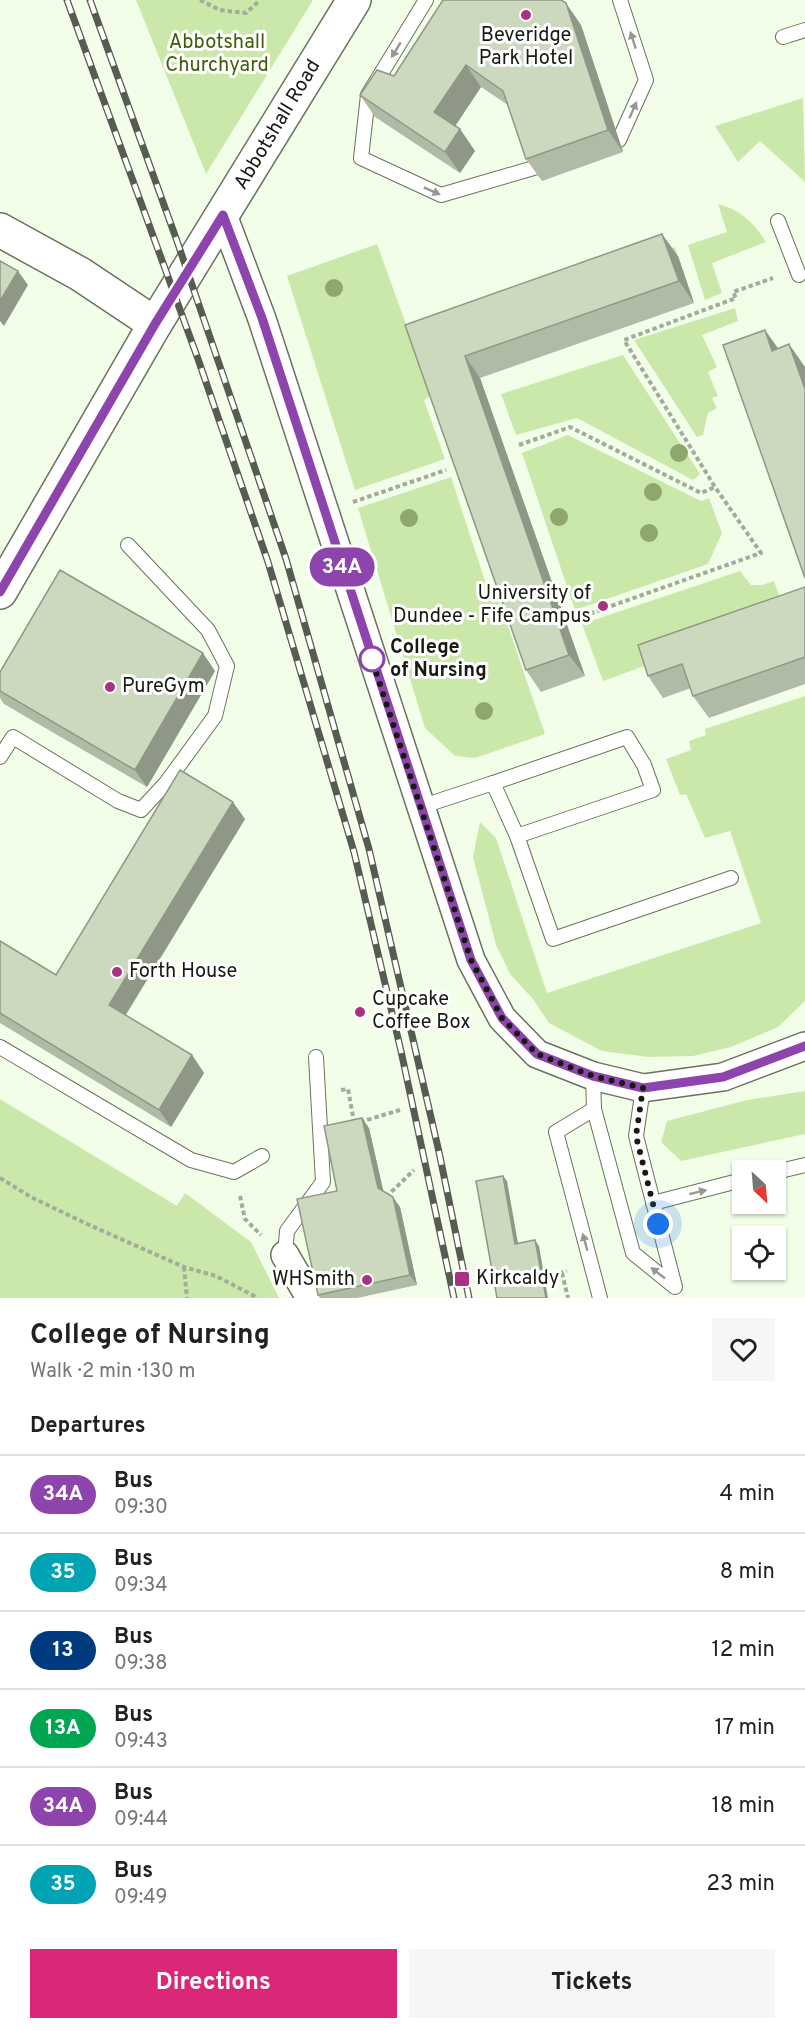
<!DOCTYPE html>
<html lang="en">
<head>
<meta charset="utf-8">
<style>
  body { margin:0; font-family:Overpass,sans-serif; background:#f6f6f6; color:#202124; height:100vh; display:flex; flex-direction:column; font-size:22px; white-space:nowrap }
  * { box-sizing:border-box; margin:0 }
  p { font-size:20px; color:#757577 }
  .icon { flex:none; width:33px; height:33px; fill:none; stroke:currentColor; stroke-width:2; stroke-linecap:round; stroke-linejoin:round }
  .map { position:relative; height:1298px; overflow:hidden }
  .panel { display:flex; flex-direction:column; background:#fff; flex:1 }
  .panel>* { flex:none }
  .badge { padding:0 12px; border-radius:20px; font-size:21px; line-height:39px }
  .needle { width:39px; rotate:154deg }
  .controls { position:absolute; left:732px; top:1160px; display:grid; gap:12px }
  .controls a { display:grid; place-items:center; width:54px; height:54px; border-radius:0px; background:#fff; box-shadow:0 2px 4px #0004; font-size:30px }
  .you { position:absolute; width:30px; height:30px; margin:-15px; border:4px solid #fff; border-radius:50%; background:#1a73e8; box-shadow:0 0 0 9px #1a73e833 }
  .map>.badge { position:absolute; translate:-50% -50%; box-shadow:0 0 0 3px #fff }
  h2 { padding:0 30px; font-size:22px; line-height:54px }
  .round { display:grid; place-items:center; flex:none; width:63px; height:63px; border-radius:0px; background:#f6f6f6 }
  .head { display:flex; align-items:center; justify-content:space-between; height:102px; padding:0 30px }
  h1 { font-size:28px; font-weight:700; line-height:45px }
  .action { display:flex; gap:12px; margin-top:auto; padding:12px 30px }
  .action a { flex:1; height:69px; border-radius:0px; background:#db2777; color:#fff; font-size:24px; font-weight:700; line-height:69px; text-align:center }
  .action a+a { background:#f6f6f6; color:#202124 }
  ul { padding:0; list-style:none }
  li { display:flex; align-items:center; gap:18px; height:78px; padding:0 30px; border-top:2px solid #e0e0e0 }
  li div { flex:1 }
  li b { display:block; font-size:22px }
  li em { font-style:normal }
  li .badge { min-width:66px; font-weight:700; text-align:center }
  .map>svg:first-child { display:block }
  .green { fill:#cae8aa }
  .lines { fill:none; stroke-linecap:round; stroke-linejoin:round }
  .lane-casing { stroke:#68735c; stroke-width:16 }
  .street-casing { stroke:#68735c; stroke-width:30 }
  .secondary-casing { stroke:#68735c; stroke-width:36 }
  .path { stroke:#a3ab9b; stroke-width:4; stroke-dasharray:4.5 3; stroke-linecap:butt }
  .lane { stroke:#fff; stroke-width:14 }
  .street { stroke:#fff; stroke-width:27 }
  .secondary { stroke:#fff; stroke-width:33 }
  .rail-casing { stroke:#565c4f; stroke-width:7 }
  .rail { stroke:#fff; stroke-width:4.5; stroke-dasharray:14; stroke-linecap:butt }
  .tree { fill:#8fa66c }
  .wall { fill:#afbba4 }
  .shaded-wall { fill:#8f9886 }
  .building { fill:#ccd9bf; stroke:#8f9886; stroke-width:1.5 }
  .oneway { fill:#969894 }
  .line-casing { stroke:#fff; stroke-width:14 }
  .line { stroke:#8e44ad; stroke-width:9 }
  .walk { stroke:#161a11; stroke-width:6; stroke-dasharray:0 10.8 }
  .poi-dot { fill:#ac3081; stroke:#fff; stroke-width:2 }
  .stop-dot { fill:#fff; stroke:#8e44ad; stroke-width:3 }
  .labels { text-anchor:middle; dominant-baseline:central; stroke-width:6; stroke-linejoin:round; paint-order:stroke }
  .poi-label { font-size:20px; fill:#161a11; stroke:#fff; text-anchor:start }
  .park-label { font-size:20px; fill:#3e5e06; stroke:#fff }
  .street-label { font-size:20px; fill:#161a11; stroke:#fff }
  .stop-label { font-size:20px; font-weight:bold; fill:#161a11; stroke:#fff; text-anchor:start }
</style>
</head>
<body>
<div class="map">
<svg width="805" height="1298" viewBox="0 0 805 1298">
  <rect width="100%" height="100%" fill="#f3fee9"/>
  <!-- green -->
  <g class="green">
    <polygon points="136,0 313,0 206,174"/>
    <polygon points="803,98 805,182 760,141 738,162 715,126"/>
    <path d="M718 204C740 209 754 223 766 242L712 263 722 293 705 300 688 245 727 232Z"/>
    <polygon points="377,244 411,338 675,247 677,254 414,351 431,396 424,400 445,459 355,490 287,276"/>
    <polygon points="735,308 738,321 702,335 717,367 708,372 718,396 712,398 717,408 708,413 703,435 697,437 634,340"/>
    <polygon points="623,355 700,474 693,480 577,418 516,435 501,394"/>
    <polygon points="568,435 701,501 709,498 722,533 708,564 575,610 522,453"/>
    <polygon points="451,477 491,599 498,597 545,734 475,758 455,756 425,728 358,508"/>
    <polygon points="740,571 751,585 762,585 774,581 786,615 603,681 582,624"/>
    <polygon points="805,696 805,1001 778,1027 731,1047 693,1056 648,1057 602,1051 549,1023 533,999 510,974 496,945 473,857 480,822 496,838 547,993 761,923 730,831 705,838 686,794 680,795 666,759 691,750 689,741 706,735 705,729"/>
    <polygon points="805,1091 805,1134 681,1161 661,1142 667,1121 747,1100"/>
    <polygon points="0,1099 177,1206 185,1193 251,1242 279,1298 0,1298"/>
  </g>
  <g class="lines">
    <defs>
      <g id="lane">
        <polyline points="426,0 368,95 361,158 441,195 537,167"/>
        <polyline points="783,37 805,30"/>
        <polyline points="619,140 646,80 620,0"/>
        <polyline points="778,221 799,275"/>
        <polyline points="0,757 13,737 118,801 141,810 166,783 215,716 227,666 208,630 128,545"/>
        <polyline points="493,783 627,737 644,765 653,790 517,836"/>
        <polyline points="420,807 493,783 517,836 553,939 731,878"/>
        <polyline points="0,1047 191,1160 234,1172 262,1156"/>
        <polyline points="593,1076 594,1109 633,1253 675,1287 636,1136 643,1088"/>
        <polyline points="594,1109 556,1132 600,1298"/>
        <polyline points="776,1172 805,1165"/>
        <polyline points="653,1203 742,1180"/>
        <polyline points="285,1255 287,1231 323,1182 316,1057"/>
      </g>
      <g id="street">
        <polyline points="223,215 262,319 471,960 502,1018 537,1054 593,1076 643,1088 723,1077 805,1046"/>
        <polyline points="285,1255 310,1298"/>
      </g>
      <g id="secondary">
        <polyline points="0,230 80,274 155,324"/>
        <polyline points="0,592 155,324 354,0"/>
      </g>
    </defs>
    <!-- lane casing -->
    <use href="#lane" class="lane-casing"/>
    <!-- street casing -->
    <use href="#street" class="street-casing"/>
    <!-- secondary casing -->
    <use href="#secondary" class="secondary-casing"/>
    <!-- path -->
    <g class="path">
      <polyline points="200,0 220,10 246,13 260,0"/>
      <polyline points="519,445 570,427 701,493 715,487"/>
      <polyline points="353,502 446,470"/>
      <polyline points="583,616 761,553 715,487 624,340 736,298 733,292 773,278"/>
      <polyline points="341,1090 348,1089 354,1122"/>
      <polyline points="360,1122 400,1110"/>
      <polyline points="0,1178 31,1197 87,1224 184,1267 216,1276 258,1298"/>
      <polyline points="240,1196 245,1219 261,1235"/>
      <polyline points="386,1197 414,1170"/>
      <polyline points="184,1267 187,1298"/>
      <polyline points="562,1273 568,1298"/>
      <polyline points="545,1278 567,1271"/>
    </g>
    <!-- lane -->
    <use href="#lane" class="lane"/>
    <!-- street -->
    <use href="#street" class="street"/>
    <!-- secondary -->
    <use href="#secondary" class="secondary"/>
    <defs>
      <g id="rail">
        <polyline points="67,0 198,359 268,562 354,852 401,1051 454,1298"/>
        <polyline points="90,0 177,241 286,559 369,849 439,1152 469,1298"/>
      </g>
    </defs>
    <!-- rail casing -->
    <use href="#rail" class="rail-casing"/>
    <!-- rail -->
    <use href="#rail" class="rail"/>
  </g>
  <!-- trees -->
  <g class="tree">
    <circle cx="334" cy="288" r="9"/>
    <circle cx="679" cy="453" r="9"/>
    <circle cx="653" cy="492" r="9"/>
    <circle cx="559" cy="517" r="9"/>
    <circle cx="409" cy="518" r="9"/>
    <circle cx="649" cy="533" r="9"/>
    <circle cx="484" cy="711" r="9"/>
  </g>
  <!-- wall -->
  <g class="wall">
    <polygon points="581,25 623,152 542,181 526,159 508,105 481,87 455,126 460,129 475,151 460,173 375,117 360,95 394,76"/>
    <polygon points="678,256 694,303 480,378 585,676 541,692 526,670 405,325"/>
    <polygon points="805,587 805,684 709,718 693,696 691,688 663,698 648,676"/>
    <polygon points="215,671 147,787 4,704 0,698 0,672"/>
    <polygon points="245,819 126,1015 192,1055 204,1073 171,1127 0,1023 0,941 56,975"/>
    <polygon points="369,1128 383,1191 400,1207 417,1285 357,1298 320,1298 318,1295 337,1191"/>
  </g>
  <!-- shaded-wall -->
  <g class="shaded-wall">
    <polygon points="566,3 581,25 623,152 608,130"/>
    <polygon points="466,65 481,87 450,134 434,112"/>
    <polygon points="460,129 475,151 460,173 445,152"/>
    <polygon points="662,234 678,256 694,303 679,281"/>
    <polygon points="18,271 28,285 4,326 0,321 0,301"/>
    <polygon points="765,330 780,351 772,351"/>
    <polygon points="789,344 805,367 805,389"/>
    <polygon points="465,356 480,378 585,676 569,655"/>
    <polygon points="203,653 215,671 147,787 135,770"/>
    <polygon points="233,802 245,819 121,1022 109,1005"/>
    <polygon points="192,1055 204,1073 171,1127 159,1110"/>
    <polygon points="362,1118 369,1128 385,1198 378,1188"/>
    <polygon points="503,1176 507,1181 519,1249 515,1244"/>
    <polygon points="393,1197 400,1207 417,1285 410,1275"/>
    <polygon points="535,1240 539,1246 548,1298 546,1298"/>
  </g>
  <!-- building -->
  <g class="building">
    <polygon points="443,0 561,0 566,3 608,130 526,159 503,91 466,65 434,112 460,129 445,152 360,95 377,70 394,76"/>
    <polygon points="662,234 679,281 465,356 569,655 526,670 405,325"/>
    <polygon points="0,261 18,271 0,301"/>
    <polygon points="765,330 772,351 789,344 805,389 805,578 723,345"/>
    <polygon points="60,570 203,653 135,770 0,691 0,672"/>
    <polygon points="805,587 805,657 693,696 682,664 648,676 638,645"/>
    <polygon points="180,770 233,802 109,1005 192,1055 159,1110 0,1013 0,941 56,975"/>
    <polygon points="362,1118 378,1188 393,1197 410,1275 318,1295 297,1199 337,1191 324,1126"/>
    <polygon points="503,1176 515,1244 535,1240 546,1298 497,1298 476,1181"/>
  </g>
  <!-- one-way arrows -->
  <defs><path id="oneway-solid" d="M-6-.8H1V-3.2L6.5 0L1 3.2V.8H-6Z" transform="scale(1.5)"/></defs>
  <g class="oneway">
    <use href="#oneway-solid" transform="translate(633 40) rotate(-108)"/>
    <use href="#oneway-solid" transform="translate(396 50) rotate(121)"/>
    <use href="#oneway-solid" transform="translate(633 110) rotate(-66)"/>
    <use href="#oneway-solid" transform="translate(432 191) rotate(24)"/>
    <use href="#oneway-solid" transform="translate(698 1192) rotate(-14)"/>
    <use href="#oneway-solid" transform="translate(585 1242) rotate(-105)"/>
    <use href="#oneway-solid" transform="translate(658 1273) rotate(-142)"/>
  </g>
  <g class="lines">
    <defs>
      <polyline id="line" points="0,592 155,324 223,215 262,318 471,960 502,1018 537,1054 593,1076 643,1088 723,1077 805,1046"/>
    </defs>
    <!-- line casing -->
    <use href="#line" class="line-casing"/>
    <!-- line -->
    <use href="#line" class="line"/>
    <!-- walk -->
    <polyline class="walk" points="372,659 369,651 471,960 502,1018 537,1054 593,1076 643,1088 636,1136 658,1224"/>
  </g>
  <!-- markers -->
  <g class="poi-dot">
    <circle cx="526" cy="15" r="6"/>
    <circle cx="603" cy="606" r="6"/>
    <circle cx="110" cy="687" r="6"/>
    <circle cx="117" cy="972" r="6"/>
    <circle cx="360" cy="1012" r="6"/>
    <rect x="454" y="1271" width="16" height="16" rx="3"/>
    <circle cx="367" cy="1280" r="6"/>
  </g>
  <circle class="stop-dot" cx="372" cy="659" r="12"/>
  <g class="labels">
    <!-- poi labels -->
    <g class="poi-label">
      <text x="526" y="36" text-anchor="middle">Beveridge<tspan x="526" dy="23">Park Hotel</tspan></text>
      <text x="591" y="594" text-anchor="end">University of<tspan x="591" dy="23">Dundee - Fife Campus</tspan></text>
      <text x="122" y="687">PureGym</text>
      <text x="129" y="972">Forth House</text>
      <text x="372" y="1000">Cupcake<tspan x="372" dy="23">Coffee Box</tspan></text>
      <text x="476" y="1279">Kirkcaldy</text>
      <text x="355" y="1280" text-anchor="end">WHSmith</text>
    </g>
    <!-- park labels -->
    <g class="park-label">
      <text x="217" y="43">Abbotshall<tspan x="217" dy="23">Churchyard</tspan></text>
    </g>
    <!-- street labels -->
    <g class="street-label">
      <text transform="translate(278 125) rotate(-59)">Abbotshall Road</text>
    </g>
    <!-- stop labels -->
    <g class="stop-label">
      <text x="390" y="648">College<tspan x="390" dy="23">of Nursing</tspan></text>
    </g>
  </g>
</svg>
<div class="controls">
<a><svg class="needle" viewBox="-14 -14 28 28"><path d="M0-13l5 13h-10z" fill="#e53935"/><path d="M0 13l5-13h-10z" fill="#757577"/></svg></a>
<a><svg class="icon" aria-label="locate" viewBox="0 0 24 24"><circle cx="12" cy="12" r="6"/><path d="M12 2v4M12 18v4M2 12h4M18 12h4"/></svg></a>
</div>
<div class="you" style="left:658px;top:1224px"></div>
<b class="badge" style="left:342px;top:567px;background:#8e44ad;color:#fff">34A</b>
</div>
<section class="panel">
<div class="head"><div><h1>College of Nursing</h1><p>Walk · 2 min · 130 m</p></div><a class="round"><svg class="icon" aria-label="heart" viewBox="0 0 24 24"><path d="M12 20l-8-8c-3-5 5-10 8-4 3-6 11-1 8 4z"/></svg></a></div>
<h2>Departures</h2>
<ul>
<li><span class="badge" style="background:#8e44ad;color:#fff">34A</span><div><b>Bus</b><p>09:30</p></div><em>4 min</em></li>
<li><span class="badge" style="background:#00a3b4;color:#fff">35</span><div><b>Bus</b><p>09:34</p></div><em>8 min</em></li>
<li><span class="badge" style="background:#003b80;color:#fff">13</span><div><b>Bus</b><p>09:38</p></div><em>12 min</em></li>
<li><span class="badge" style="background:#00a651;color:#fff">13A</span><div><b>Bus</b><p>09:43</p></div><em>17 min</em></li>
<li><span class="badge" style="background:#8e44ad;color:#fff">34A</span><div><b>Bus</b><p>09:44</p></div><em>18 min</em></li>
<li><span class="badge" style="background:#00a3b4;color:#fff">35</span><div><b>Bus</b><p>09:49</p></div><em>23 min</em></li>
</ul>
<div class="action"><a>Directions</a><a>Tickets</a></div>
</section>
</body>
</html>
